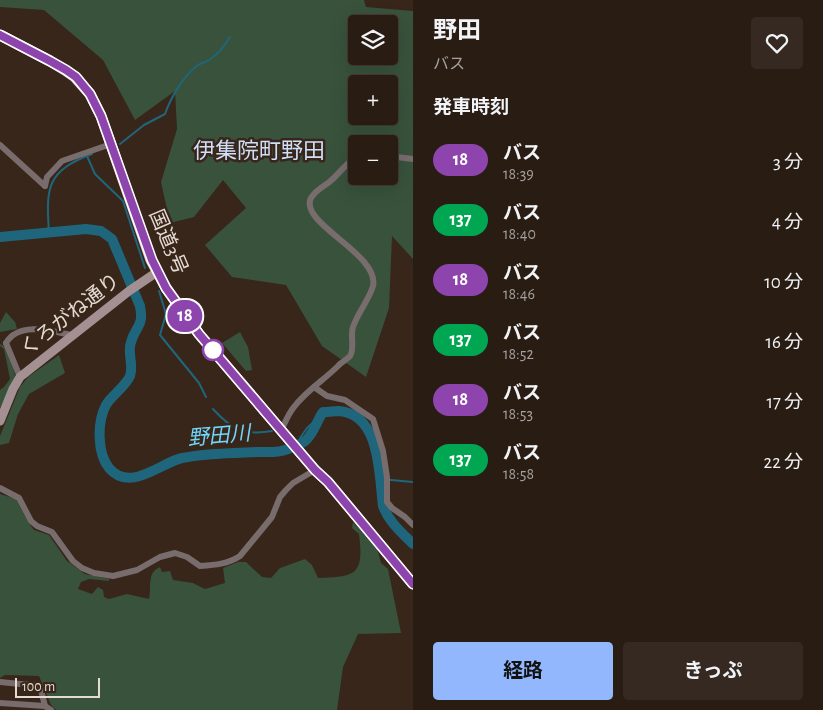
<!DOCTYPE html>
<html lang="ja">
<head>
<meta charset="utf-8">
<style>
  body { margin:0; font-family:"Alegreya Sans","Noto Sans JP",sans-serif; background:#352921; color:#f1f3f6; height:100vh; display:flex; flex-direction:column; font-size:19px; white-space:nowrap }
  * { box-sizing:border-box; margin:0 }
  p { font-size:16px; color:#a5a1a0 }
  .icon { flex:none; width:28px; height:28px; fill:none; stroke:currentColor; stroke-width:2; stroke-linecap:round; stroke-linejoin:round }
  .map { position:relative; flex:1; overflow:hidden }
  .sheet { display:flex; flex-direction:column; background:#291c13; width:410px }
  .sheet>* { flex:none }
  .badge { padding:0 10px; border-radius:16px; font-size:18px; line-height:32px }
  .buttons { position:absolute; left:348px; top:15px; display:grid; gap:10px }
  .buttons a { display:grid; place-items:center; width:50px; height:50px; border-radius:5px; background:#291c13; box-shadow:0 5px 20px #0002,0 0 0 1px #453a33; font-size:25px }
  .scale { position:absolute; left:15px; bottom:12px; width:85px; box-sizing:border-box; padding-left:5px; border:2px solid #e6dbd2; border-top:0; font-size:14px; line-height:18px; white-space:nowrap; color:#e6dbd2; -webkit-text-stroke:4px #372619; paint-order:stroke }
  .map>.badge { position:absolute; translate:-50% -50%; box-shadow:0 0 0 2px #fff }
  h2 { padding:0 20px; font-size:19px; line-height:45px }
  .round { display:grid; place-items:center; flex:none; width:52px; height:52px; border-radius:5px; background:#352921 }
  .overview { display:flex; align-items:center; justify-content:space-between; height:85px; padding:0 20px }
  h1 { font-size:24px; font-weight:700; line-height:38px }
  .button { display:flex; gap:10px; margin-top:auto; padding:10px 20px }
  .button a { flex:1; height:58px; border-radius:5px; background:#92b7fd; color:#111; font-size:20px; font-weight:700; line-height:58px; text-align:center }
  .button a+a { background:#352921; color:#f1f3f6 }
  ul { padding:0; list-style:none }
  li { display:flex; align-items:center; gap:15px; height:60px; padding:0 20px }
  li div { flex:1 }
  li b { display:block; font-size:19px }
  li em { font-style:normal }
  li .badge { min-width:55px; font-weight:700; text-align:center }
  main { display:flex; flex:1; min-height:0 }
  .map>svg:first-child { display:block }
  .green { fill:#38523c; fill-rule:evenodd }
  .lines { fill:none; stroke-linecap:round; stroke-linejoin:round }
  .stream { stroke:#1f667d; stroke-width:2 }
  .river { stroke:#1f667d; stroke-width:10 }
  .street { stroke:#786c6d; stroke-width:6 }
  .secondary { stroke:#a49092; stroke-width:9 }
  .highway { stroke:#e4c6c9; stroke-width:11 }
  .line-casing { stroke:#fff; stroke-width:11 }
  .line { stroke:#8e44ad; stroke-width:8 }
  .stop-dot { fill:#fff; stroke:#8e44ad; stroke-width:2.5 }
  .labels { text-anchor:middle; dominant-baseline:central; stroke-width:5; stroke-linejoin:round; paint-order:stroke }
  .street-label { font-size:20px; fill:#e6dbd2; stroke:#372619 }
  .water-label { font-size:21px; font-style:italic; fill:#71d6fb; stroke:#372619 }
  .quarter-label { font-size:22px; fill:#cfdef9; stroke:#372619 }
</style>
</head>
<body>
<main>
<div class="map">
<svg width="413" height="710" viewBox="0 0 413 710">
  <rect width="100%" height="100%" fill="#372619"/>
  <!-- green -->
  <g class="green">
    <path d="M0 0H364L366 7 413 11V259L392 236 389 308 366 377 322 346 286 285 232 277 205 245 246 208 223 180 194 217 170 223 161 182 177 129 175 91 135 120 103 60 44 10 0 7ZM356 24H389V56H356ZM356 84H389V116H356ZM356 144H389V176H356Z"/>
    <polygon points="6,312 15,322 17,329 0,332 0,323"/>
    <polygon points="240,332 248,347 252,370 246,371 222,343"/>
    <polygon points="0,344 7,348 16,378 0,408 0,390 4,387 10,379 4,349 0,346"/>
    <polygon points="59,355 65,373 29,394 18,414 9,443 0,445 0,436 20,387 28,377"/>
    <path d="M0 494 16 499 28 522 34 530 49 535 67 561 85 574 109 579V581L89 579 81 582 78 589 92 594 98 587 103 590 104 597 109 599 127 594 149 599C152 587 146 573 160 567L162 572 170 571 173 580 193 583 205 589 225 583 223 568 238 562H246L262 577 271 578 280 568 305 559 312 565 318 578C357 577 364 574 359 534L352 528 353 522 377 548 381 563 388 569 401 633 358 634 343 667 337 710H56L51 705 39 676 5 675 0 678Z"/>
  </g>
  <g class="lines">
    <!-- stream -->
    <g class="stream">
      <path d="M120 144 144 125 165 114C171 97 184 75 198 65 201 63 206 62 209 60 219 54 224 46 230 37"/>
      <polyline points="87,156 95,174 123,201 145,268"/>
      <path d="M49 233C46 188 46 171 92 154"/>
      <polyline points="159,291 166,314 160,335 199,383 206,397"/>
      <path d="M213 409C231 429 244 436 272 431"/>
      <polyline points="300,438 307,428 319,417"/>
      <polyline points="380,479 413,482"/>
    </g>
    <!-- river -->
    <path class="river" d="M0 237 86 229 101 231 112 239 140 306C144 327 136 325 131 342 127 353 134 365 130 376 125 387 112 395 106 405 97 422 97 453 109 468 130 493 160 463 182 458 207 453 233 453 258 452 267 452 280 453 288 449 294 447 301 444 305 441 314 434 317 420 323 412 329 412 334 411 339 411 381 414 379 476 383 506 389 522 401 532 413 544"/>
    <!-- street -->
    <g class="street">
      <polyline points="0,145 45,186"/>
      <polyline points="389,156 413,159"/>
      <polyline points="45,186 47,177 62,161 111,144"/>
      <path d="M6 343C19 321 52 331 71 335"/>
      <polyline points="6,343 20,377"/>
      <polyline points="314,387 327,396 345,400 373,419 383,451 387,477 387,502 392,508 405,517 413,525"/>
      <path d="M281 431C285 423 288 414 294 407 306 391 324 380 338 366 341 362 347 360 350 356 355 349 350 335 353 327 358 312 369 300 373 286 380 254 298 223 311 198 315 191 322 187 328 183 339 175 344 164 356 158"/>
      <path d="M0 488 19 498 31 521 37 526 52 532 73 561 82 568 94 573 113 576 137 570 160 557 175 553 187 557 200 566C215 565 228 564 240 556L272 517 280 497 286 490 293 483 315 470"/>
      <polyline points="0,682 40,686 45,706"/>
      <polyline points="0,703 45,706 51,710"/>
    </g>
    <!-- secondary -->
    <polyline class="secondary" points="0,421 13,389 20,377 129,291 157,272"/>
    <!-- highway -->
    <polyline class="highway" points="0,35 50,61 65,70 75,77 90,94 101,116 151,260 166,288 199,334 315,470 328,482 413,584"/>
  </g>
  <g class="lines">
    <defs>
      <polyline id="line" points="0,35 50,61 66,70 76,77 90,94 101,116 152,260 166,288 199,334 315,470 328,482 413,584"/>
    </defs>
    <!-- line casing -->
    <use href="#line" class="line-casing"/>
    <!-- line -->
    <use href="#line" class="line"/>
  </g>
  <!-- markers -->
  <circle class="stop-dot" cx="213" cy="350" r="10"/>
  <g class="labels">
    <!-- street labels -->
    <g class="street-label">
      <text transform="translate(168 242) rotate(67)">国道3号</text>
      <text transform="translate(70 315) rotate(-38)">くろがね通り</text>
    </g>
    <!-- water labels -->
    <g class="water-label">
      <text transform="translate(219 436) rotate(-5)">野田川</text>
    </g>
    <!-- quarter labels -->
    <g class="quarter-label">
      <text x="259" y="151">伊集院町野田</text>
    </g>
  </g>
</svg>
<div class="buttons">
<a><svg class="icon" aria-label="layers" viewBox="0 0 24 24"><path d="M12 4l9 5-9 5-9-5zM3 14l9 5 9-5"/></svg></a>
<a>+</a>
<a>−</a>
</div>
<div class="scale">100 m</div>
<b class="badge" style="left:185px;top:316px;background:#8e44ad;color:#fff">18</b>
</div>
<section class="sheet">
<div class="overview"><div><h1>野田</h1><p>バス</p></div><a class="round"><svg class="icon" aria-label="heart" viewBox="0 0 24 24"><path d="M12 20l-8-8c-3-5 5-10 8-4 3-6 11-1 8 4z"/></svg></a></div>
<h2>発車時刻</h2>
<ul>
<li><span class="badge" style="background:#8e44ad;color:#fff">18</span><div><b>バス</b><p>18:39</p></div><em>3 分</em></li>
<li><span class="badge" style="background:#00a651;color:#fff">137</span><div><b>バス</b><p>18:40</p></div><em>4 分</em></li>
<li><span class="badge" style="background:#8e44ad;color:#fff">18</span><div><b>バス</b><p>18:46</p></div><em>10 分</em></li>
<li><span class="badge" style="background:#00a651;color:#fff">137</span><div><b>バス</b><p>18:52</p></div><em>16 分</em></li>
<li><span class="badge" style="background:#8e44ad;color:#fff">18</span><div><b>バス</b><p>18:53</p></div><em>17 分</em></li>
<li><span class="badge" style="background:#00a651;color:#fff">137</span><div><b>バス</b><p>18:58</p></div><em>22 分</em></li>
</ul>
<div class="button"><a>経路</a><a>きっぷ</a></div>
</section>
</main>
</body>
</html>
